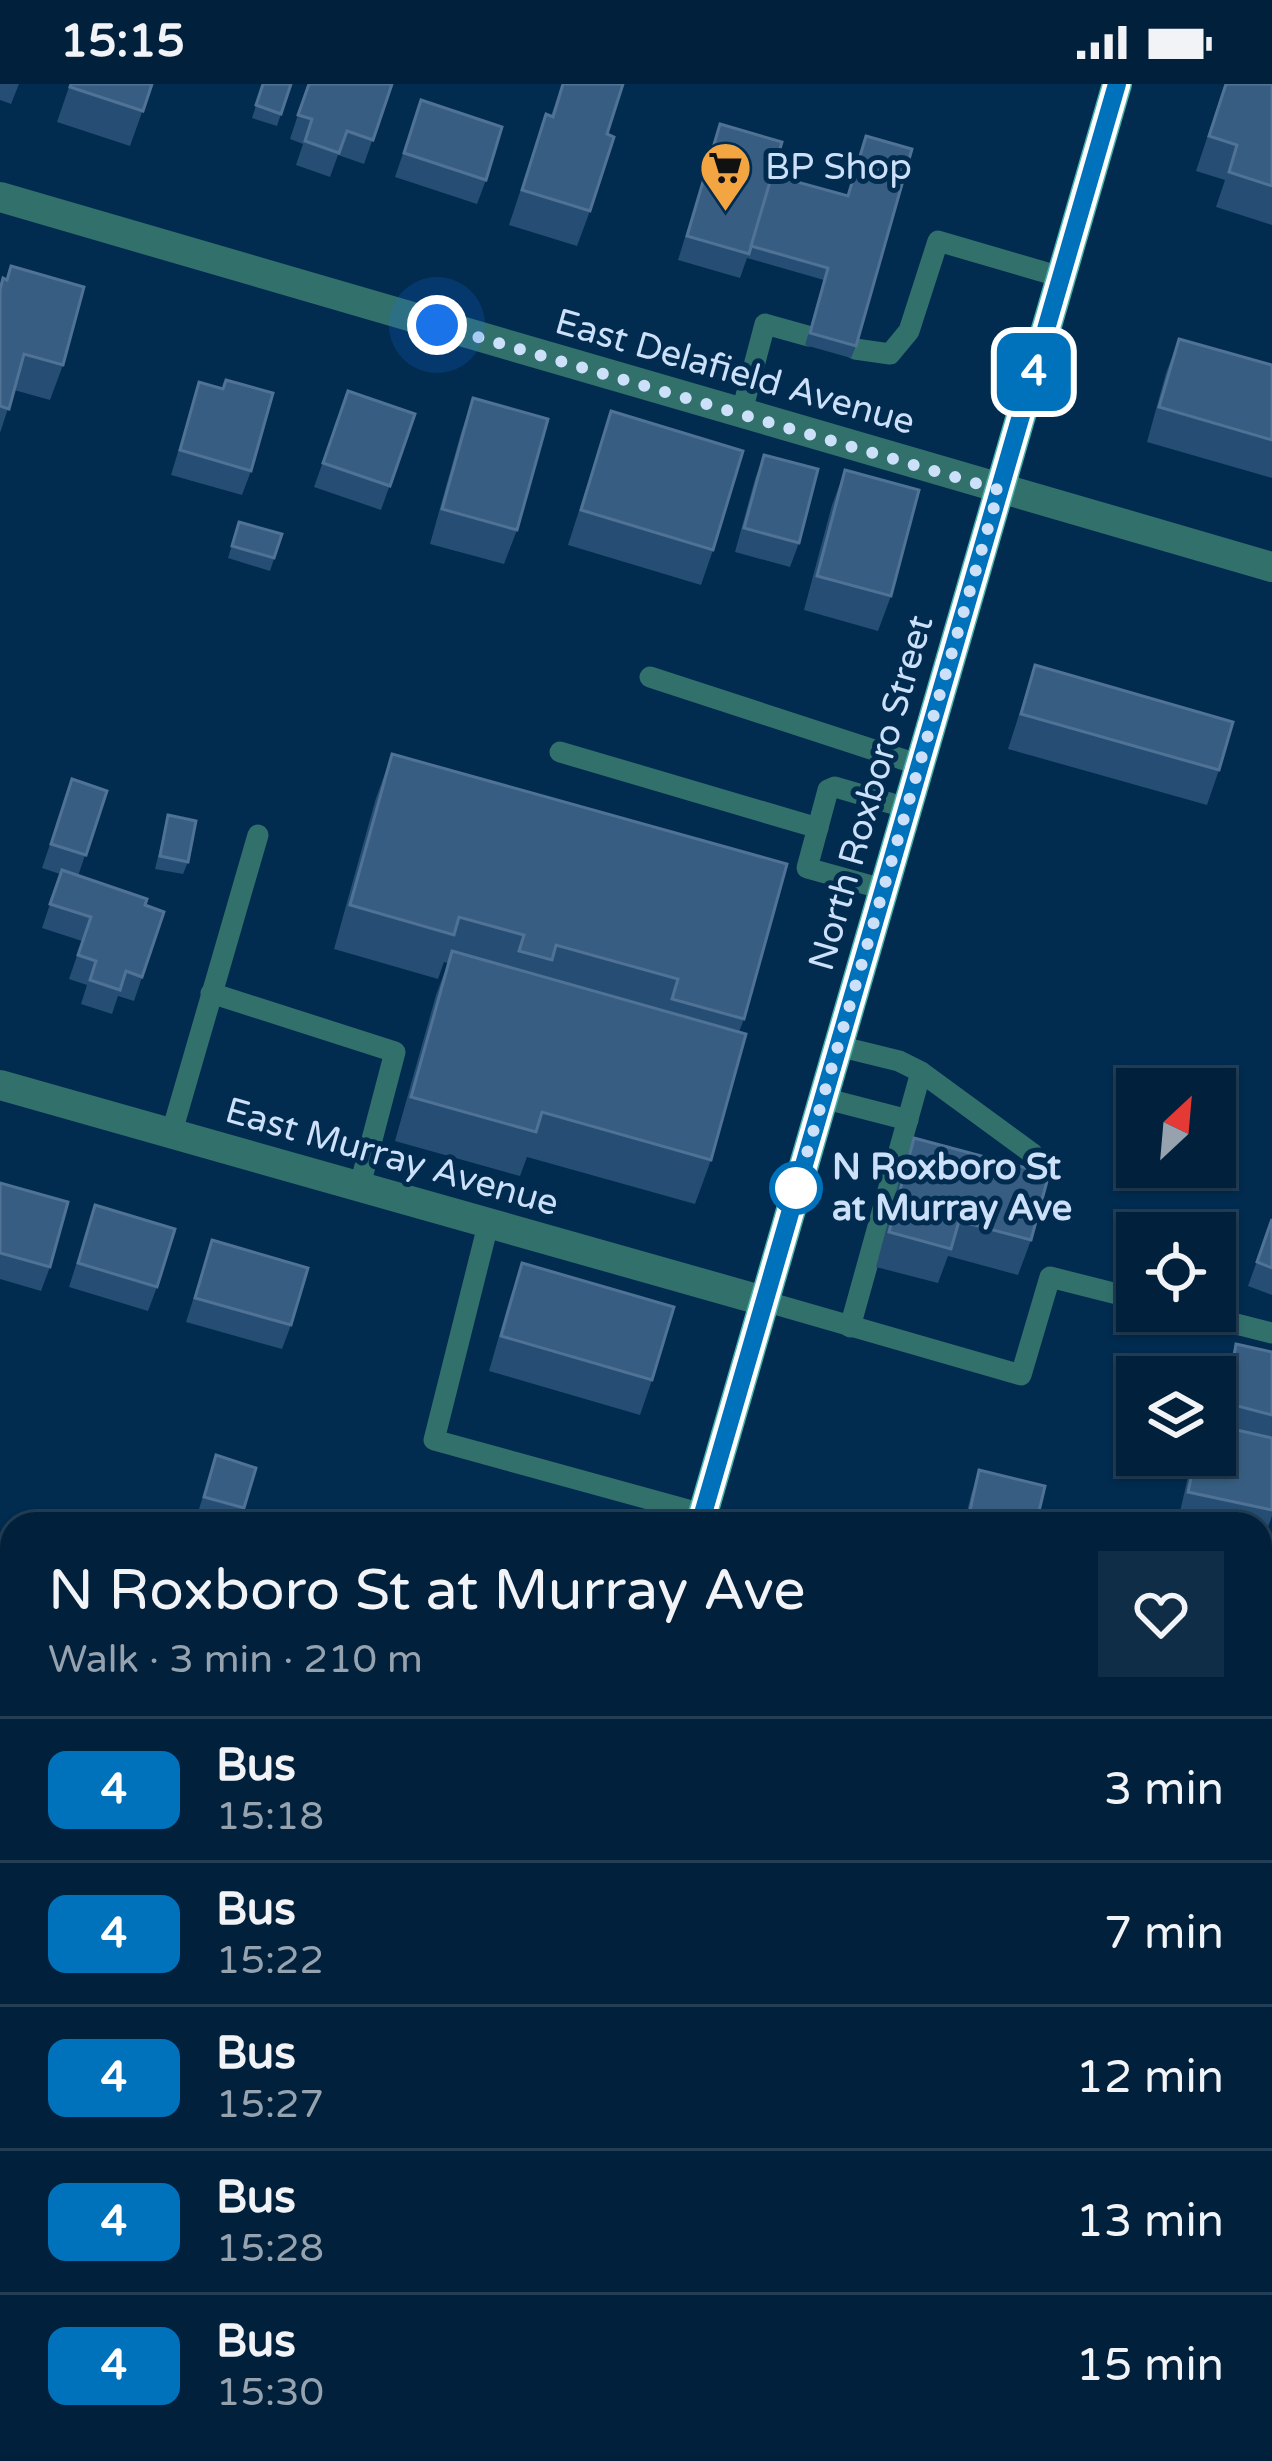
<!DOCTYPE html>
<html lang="en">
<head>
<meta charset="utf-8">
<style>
  body { margin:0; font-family:"Varela Round",sans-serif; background:#0f2d46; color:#f1f3f6; height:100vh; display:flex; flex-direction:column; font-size:45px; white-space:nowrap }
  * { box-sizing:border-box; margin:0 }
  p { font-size:39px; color:#96a3af }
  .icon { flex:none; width:66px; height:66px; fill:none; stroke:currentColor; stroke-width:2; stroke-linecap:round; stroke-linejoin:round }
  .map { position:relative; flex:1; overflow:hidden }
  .details { position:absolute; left:0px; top:1428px; width:1272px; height:951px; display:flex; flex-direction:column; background:#01203b; border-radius:36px 36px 0 0; box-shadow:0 3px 9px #0004,0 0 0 3px #233e55 }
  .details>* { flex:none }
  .badge { padding:0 24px; border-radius:18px; font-size:42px; line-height:78px }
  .needle { width:78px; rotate:26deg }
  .controls { position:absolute; left:1116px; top:984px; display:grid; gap:24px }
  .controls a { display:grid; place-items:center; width:120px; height:120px; border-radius:0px; background:#01203b; box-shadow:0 3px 9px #0004,0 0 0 3px #233e55; font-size:60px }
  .you { position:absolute; width:60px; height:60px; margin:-30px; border:9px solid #fff; border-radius:50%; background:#1a73e8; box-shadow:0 0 0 18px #1a73e833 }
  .map>.badge { position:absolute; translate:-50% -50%; box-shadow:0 0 0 6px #fff }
  .round { display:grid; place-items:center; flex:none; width:126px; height:126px; border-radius:0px; background:#0f2d46 }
  .summary { display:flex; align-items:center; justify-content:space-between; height:204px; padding:0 48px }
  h1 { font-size:57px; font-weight:600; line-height:90px }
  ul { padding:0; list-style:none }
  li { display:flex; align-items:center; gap:36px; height:144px; padding:0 48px; border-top:3px solid #233e55 }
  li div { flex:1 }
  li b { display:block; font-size:45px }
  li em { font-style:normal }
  li .badge { min-width:132px; font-weight:700; text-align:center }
  .status { display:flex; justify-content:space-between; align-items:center; height:84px; padding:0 60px; background:#01203b; direction:ltr }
  .status svg { height:33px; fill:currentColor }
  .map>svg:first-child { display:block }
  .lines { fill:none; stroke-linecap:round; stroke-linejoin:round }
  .service { stroke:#32706c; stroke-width:21 }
  .minor { stroke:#32706c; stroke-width:30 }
  .tertiary { stroke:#32706c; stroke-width:30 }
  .primary { stroke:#47b1ab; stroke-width:30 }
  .wall { fill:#264e74 }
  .building { fill:#375e82; stroke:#4f7295; stroke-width:3 }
  .line-casing { stroke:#fff; stroke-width:27 }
  .line { stroke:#0072bc; stroke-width:18 }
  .walk { stroke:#cce1f9; stroke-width:12; stroke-dasharray:0 21.6 }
  .stop-dot { fill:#fff; stroke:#0072bc; stroke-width:6 }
  .labels { text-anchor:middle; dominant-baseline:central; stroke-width:10; stroke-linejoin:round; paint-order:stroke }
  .poi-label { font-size:36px; fill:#cce1f9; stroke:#012b4f; text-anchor:start }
  .street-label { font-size:36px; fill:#cce1f9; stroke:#012b4f }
  .stop-label { font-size:36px; font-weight:bold; fill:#cce1f9; stroke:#012b4f; text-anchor:start }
</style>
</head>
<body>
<div class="status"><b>15:15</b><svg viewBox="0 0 49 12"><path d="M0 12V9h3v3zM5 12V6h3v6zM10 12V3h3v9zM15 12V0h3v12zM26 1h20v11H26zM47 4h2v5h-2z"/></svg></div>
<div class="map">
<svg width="1272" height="2377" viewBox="0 0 1272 2377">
  <rect width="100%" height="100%" fill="#012b4f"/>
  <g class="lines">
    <!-- service -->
    <g class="service">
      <polyline points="855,265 890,270 909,247 938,157 1061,193"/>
      <polyline points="741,331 765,240 808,252"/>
      <polyline points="650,593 920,681"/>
      <polyline points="560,668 818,744"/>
      <polyline points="883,805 807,784 828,706 835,703 907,724"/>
      <polyline points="211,909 395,968 359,1105"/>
      <polyline points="838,962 899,977 921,988 1033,1070"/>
      <polyline points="823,1014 908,1036"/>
      <polyline points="171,1051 258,751"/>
      <polyline points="488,1141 434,1356 703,1430"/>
      <polyline points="764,1217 1021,1291 1050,1193 1137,1215"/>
      <polyline points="1185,1227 1272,1249"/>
      <polyline points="850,1243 921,988"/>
    </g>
    <!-- minor -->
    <g class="minor">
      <polyline points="0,113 1272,483"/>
      <polyline points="1260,1863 1272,1822"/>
      <polyline points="0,1901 12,1905"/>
      <polyline points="1110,2377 1113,2367"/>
    </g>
    <!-- tertiary -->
    <polyline class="tertiary" points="0,1001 764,1217"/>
    <!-- primary -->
    <g class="primary">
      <polyline points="700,1440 1117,0"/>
      <polyline points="427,2377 430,2367"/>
    </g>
  </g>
  <!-- wall -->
  <g class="wall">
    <polygon points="0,0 19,0 11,20 0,16"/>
    <polygon points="70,0 152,0 130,62 57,38"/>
    <polygon points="263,0 291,0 277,42 252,34"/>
    <polygon points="308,0 392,0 364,80 338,71 330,93 296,81 303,60 290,55"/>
    <polygon points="562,0 623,0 607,50 590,127 577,162 509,141 546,30 551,32"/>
    <polygon points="1225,0 1272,0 1272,141 1216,123 1225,96 1196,87"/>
    <polygon points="421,16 486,96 477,120 395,93"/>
    <polygon points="720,40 772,91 848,112 856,262 851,274 805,261 824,196 747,174 740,194 678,176"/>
    <polygon points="0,203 63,281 50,316 14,306 0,349"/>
    <polygon points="1179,255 1272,281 1272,394 1147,358 1166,289"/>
    <polygon points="199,298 223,305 251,387 242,411 171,391"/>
    <polygon points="348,307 415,330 381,426 314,403"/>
    <polygon points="473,314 517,446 504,480 430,460 461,349"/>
    <polygon points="611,327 713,466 701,501 568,461"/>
    <polygon points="764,371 799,459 790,483 735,468 755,395"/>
    <polygon points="845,386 891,512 878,547 804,526 832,421"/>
    <polygon points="239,438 282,450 270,487 228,474"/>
    <polygon points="1035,581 1219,686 1207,721 1008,665"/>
    <polygon points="392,670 744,935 739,948 711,1076 695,1120 527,1073 520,1092 395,1057 436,911 448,879 444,878 438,895 334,865 376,714"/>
    <polygon points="72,695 107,707 78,792 164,828 134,917 118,912 112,930 81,920 87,901 69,895 82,857 42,844 60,790 42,784"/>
    <polygon points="168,731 188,778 183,790 155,785"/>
    <polygon points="914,1054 1031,1156 1018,1191 948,1172 938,1199 876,1183 901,1089"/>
    <polygon points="0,1099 50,1183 41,1207 0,1195"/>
    <polygon points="95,1121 157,1203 148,1227 69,1203"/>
    <polygon points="1272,1135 1272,1211 1248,1202"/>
    <polygon points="212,1156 291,1241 282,1265 186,1238"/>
    <polygon points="522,1179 652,1296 640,1331 489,1287 510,1214"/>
    <polygon points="1236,1260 1272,1268 1272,1432 1265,1451 1260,1449 1260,1440 1217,1440 1179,1432 1193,1371 1215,1371 1217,1342 1227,1284"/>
    <polygon points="216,1371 244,1424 239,1437 199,1425"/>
    <polygon points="979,1386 1036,1440 964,1440 971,1411"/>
    <polygon points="0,1598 12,1601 12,1818 0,1815"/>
    <polygon points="1272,2014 1272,2043 1266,2042"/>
    <polygon points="12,2158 12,2192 3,2189"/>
    <polygon points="1272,2190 1272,2239 1265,2238"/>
    <polygon points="1260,2252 1272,2255 1272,2336 1260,2333"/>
  </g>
  <!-- building -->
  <g class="building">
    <polygon points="71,0 152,0 143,27 70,3"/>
    <polygon points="263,0 291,0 281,30 256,21"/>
    <polygon points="309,0 392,0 373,56 347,47 339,69 305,57 312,35 298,31"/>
    <polygon points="563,0 623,0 607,50 614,53 590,127 522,106 546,30 553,33"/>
    <polygon points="1226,0 1272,0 1272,102 1229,88 1237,61 1209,52"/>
    <polygon points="421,16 502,43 486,96 404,69"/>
    <polygon points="720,40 782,58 749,170 687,152"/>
    <polygon points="866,52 912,65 856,262 810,249 828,184 751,162 772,91 848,112"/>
    <polygon points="11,182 84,203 63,281 24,270 9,325 0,322 0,206 3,194 7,196"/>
    <polygon points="1179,255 1272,281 1272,356 1159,323"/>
    <polygon points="226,296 273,309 251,387 180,366 199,298 223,305"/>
    <polygon points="348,307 415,330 390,402 323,379"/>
    <polygon points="473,314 548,335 517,446 442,425"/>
    <polygon points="611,327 743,367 713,466 581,426"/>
    <polygon points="764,371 818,385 799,459 744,444"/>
    <polygon points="845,386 919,406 891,512 817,492"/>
    <polygon points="239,438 282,450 274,474 232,462"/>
    <polygon points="1035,581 1233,638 1219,686 1021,630"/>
    <polygon points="392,670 787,780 744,935 672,915 678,895 556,861 552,876 519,867 524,851 459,833 454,851 350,821"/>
    <polygon points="72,695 107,707 86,771 51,760"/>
    <polygon points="168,731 196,737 188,778 160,772"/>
    <polygon points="62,786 147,815 145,821 164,828 142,893 126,887 120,906 90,896 96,877 78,871 91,833 50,820"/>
    <polygon points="452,867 746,950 711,1076 542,1028 536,1048 411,1013"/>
    <polygon points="914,1054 1049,1090 1031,1156 959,1137 951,1165 889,1148"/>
    <polygon points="0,1099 68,1118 50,1183 0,1169"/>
    <polygon points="95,1121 175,1145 157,1203 78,1179"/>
    <polygon points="1272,1135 1272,1184 1257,1178"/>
    <polygon points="212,1156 308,1184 291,1241 195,1214"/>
    <polygon points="522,1179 674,1223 652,1296 501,1252"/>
    <polygon points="1236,1260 1272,1268 1272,1331 1226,1319"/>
    <polygon points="1215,1341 1272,1354 1272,1426 1188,1408 1196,1371 1215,1371"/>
    <polygon points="216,1371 256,1384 244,1424 204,1413"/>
    <polygon points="979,1386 1045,1402 1036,1440 967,1440"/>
    <polygon points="0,1598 12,1601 12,1770 0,1766"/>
    <polygon points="1260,1637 1268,1639 1260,1672"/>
    <polygon points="1260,2252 1272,2255 1272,2310 1260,2306"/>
    <polygon points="170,2367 311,2367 325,2371 323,2377 168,2377"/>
    <polygon points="540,2367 772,2367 778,2369 776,2377 537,2377"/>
  </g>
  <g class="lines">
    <defs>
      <polyline id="line" points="700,1440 1117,0"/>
    </defs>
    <!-- line casing -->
    <use href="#line" class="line-casing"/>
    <!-- line -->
    <use href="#line" class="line"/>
    <!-- walk -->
    <polyline class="walk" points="437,241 999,406 792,1121 796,1104"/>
  </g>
  <!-- icons -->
  <defs>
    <symbol id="supermarket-pin" viewBox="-11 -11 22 30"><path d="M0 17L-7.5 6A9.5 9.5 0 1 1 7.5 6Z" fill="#f2a541" stroke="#012b4f"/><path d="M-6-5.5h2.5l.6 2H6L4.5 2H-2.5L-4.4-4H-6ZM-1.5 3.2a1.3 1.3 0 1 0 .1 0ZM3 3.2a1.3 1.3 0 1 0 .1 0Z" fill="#111"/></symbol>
  </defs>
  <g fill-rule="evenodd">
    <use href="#supermarket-pin" x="696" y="54" width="59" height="81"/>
  </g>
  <!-- markers -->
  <circle class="stop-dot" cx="796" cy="1104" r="24"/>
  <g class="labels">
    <!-- poi labels -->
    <g class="poi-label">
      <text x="765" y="83">BP Shop</text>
    </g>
    <!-- street labels -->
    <g class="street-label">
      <text transform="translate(735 288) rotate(16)">East Delafield Avenue</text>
      <text transform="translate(871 709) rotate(-74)">North Roxboro Street</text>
      <text transform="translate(392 1073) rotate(16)">East Murray Avenue</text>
    </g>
    <!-- stop labels -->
    <g class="stop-label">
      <text x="832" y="1083">N Roxboro St<tspan x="832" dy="41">at Murray Ave</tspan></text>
    </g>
  </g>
</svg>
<div class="controls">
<a><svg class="needle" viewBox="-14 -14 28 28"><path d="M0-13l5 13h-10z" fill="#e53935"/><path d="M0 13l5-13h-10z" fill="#96a3af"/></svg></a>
<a><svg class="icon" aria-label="locate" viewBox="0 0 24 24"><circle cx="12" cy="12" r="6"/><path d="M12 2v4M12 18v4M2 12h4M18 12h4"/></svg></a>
<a><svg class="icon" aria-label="layers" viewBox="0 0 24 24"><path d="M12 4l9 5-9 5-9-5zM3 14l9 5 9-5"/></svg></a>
</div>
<div class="you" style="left:437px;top:241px"></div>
<b class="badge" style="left:1034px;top:288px;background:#0072bc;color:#fff">4</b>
<section class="details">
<div class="summary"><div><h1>N Roxboro St at Murray Ave</h1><p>Walk · 3 min · 210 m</p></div><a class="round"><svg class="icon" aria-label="heart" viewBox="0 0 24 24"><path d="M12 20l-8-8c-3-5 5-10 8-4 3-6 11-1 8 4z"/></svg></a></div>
<ul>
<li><span class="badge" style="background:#0072bc;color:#fff">4</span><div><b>Bus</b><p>15:18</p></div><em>3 min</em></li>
<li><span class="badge" style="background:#0072bc;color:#fff">4</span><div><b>Bus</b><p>15:22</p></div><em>7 min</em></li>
<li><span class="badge" style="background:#0072bc;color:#fff">4</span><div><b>Bus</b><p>15:27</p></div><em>12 min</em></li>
<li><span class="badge" style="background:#0072bc;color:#fff">4</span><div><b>Bus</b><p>15:28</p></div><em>13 min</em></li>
<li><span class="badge" style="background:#0072bc;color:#fff">4</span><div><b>Bus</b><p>15:30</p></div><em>15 min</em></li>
</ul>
</section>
</div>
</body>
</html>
